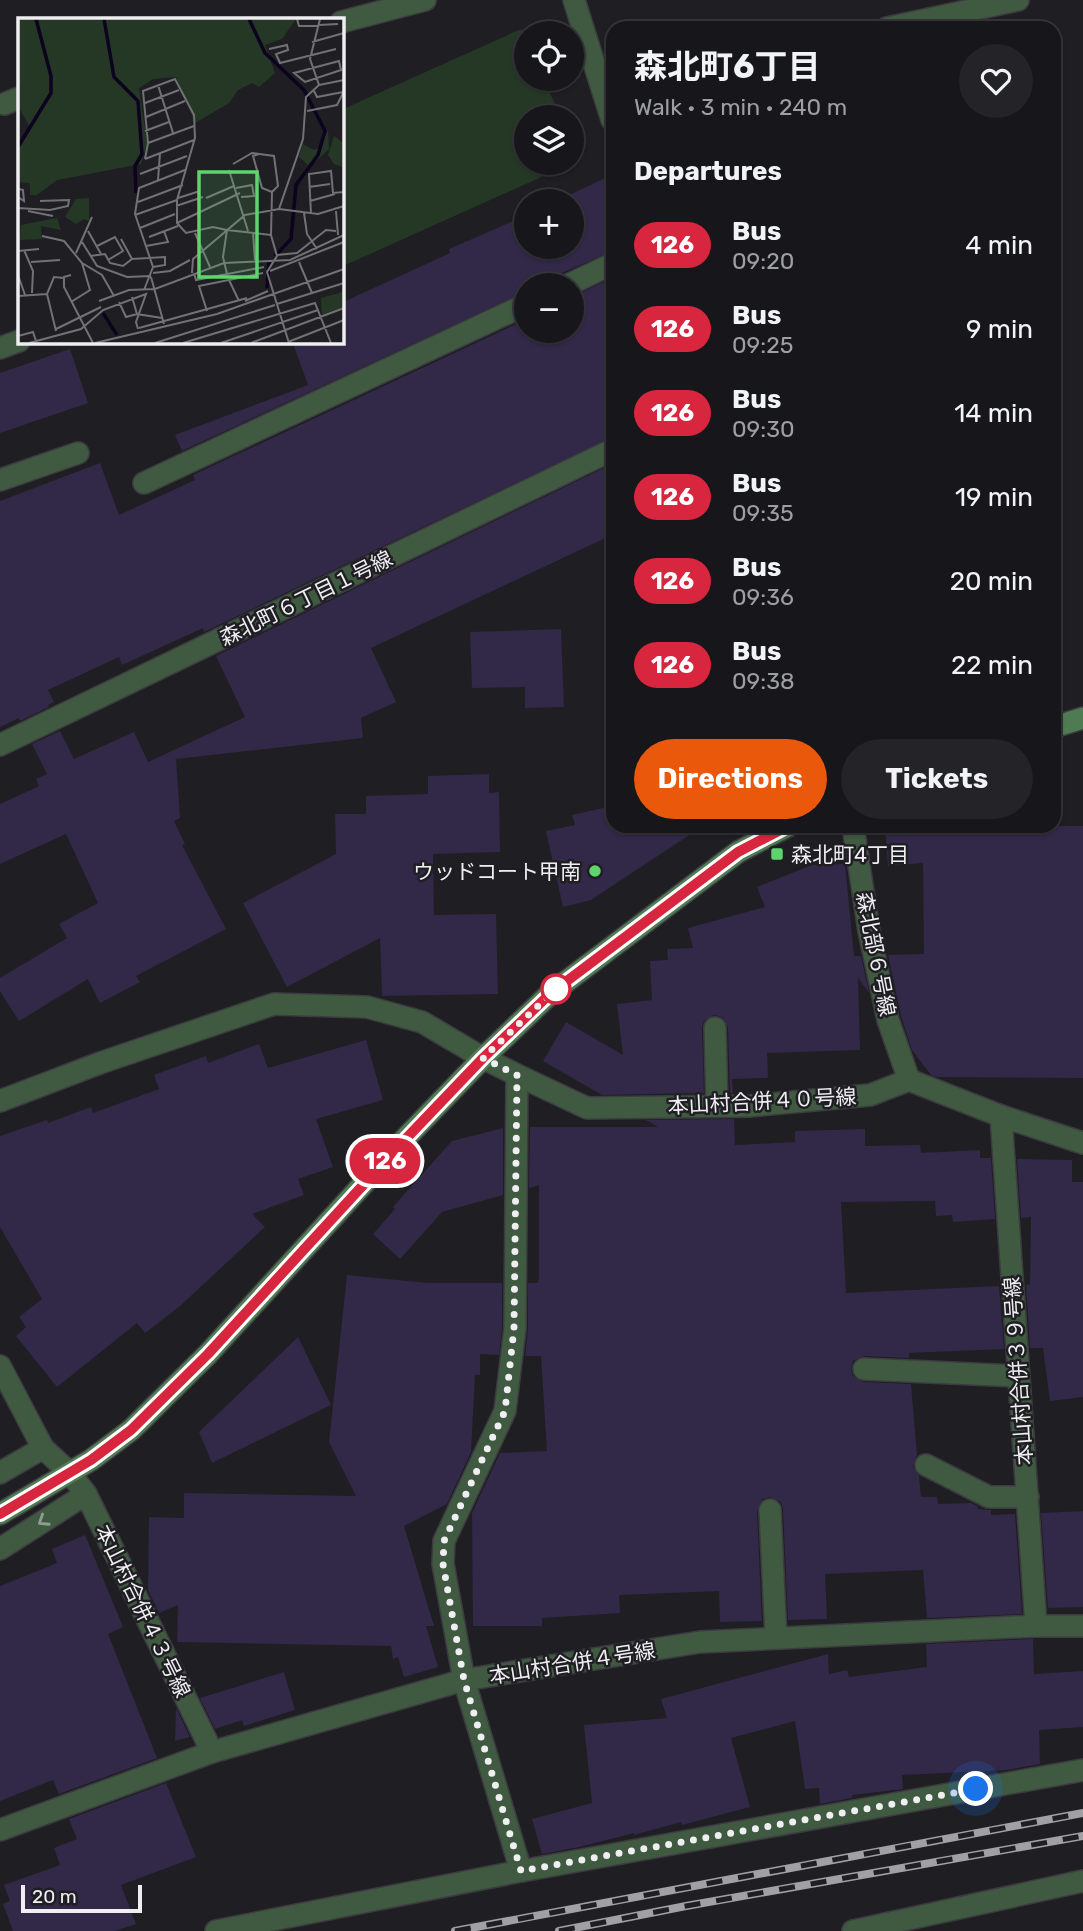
<!DOCTYPE html>
<html lang="en">
<head>
<meta charset="utf-8">
<style>
  body { margin:0; font-family:Rubik,"Noto Sans JP",sans-serif; background:#242327; color:#f1f3f6; height:100vh; display:flex; flex-direction:column; font-size:26px; white-space:nowrap }
  * { box-sizing:border-box; margin:0 }
  p { font-size:23px; color:#9e9fa2 }
  .icon { flex:none; width:38px; height:38px; fill:none; stroke:currentColor; stroke-width:2; stroke-linecap:round; stroke-linejoin:round }
  .map { position:relative; flex:1; overflow:hidden }
  .sheet { position:absolute; left:606px; top:21px; width:455px; height:812px; display:flex; flex-direction:column; background:#17161a; border-radius:21px; box-shadow:0 2px 5px #0004,0 0 0 2px #363539 }
  .sheet>* { flex:none }
  .badge { padding:0 14px; border-radius:23px; font-size:24px; line-height:46px }
  .buttons { position:absolute; left:514px; top:21px; display:grid; gap:14px }
  .buttons a { display:grid; place-items:center; width:70px; height:70px; border-radius:50%; background:#17161a; box-shadow:0 2px 5px #0004,0 0 0 2px #363539; font-size:35px }
  .scale { position:absolute; left:21px; bottom:18px; width:121px; box-sizing:border-box; padding-left:7px; border:4px solid #efeef1; border-top:0; font-size:19px; line-height:24px; white-space:nowrap; color:#efeef1; -webkit-text-stroke:5px #1f1e23; paint-order:stroke }
  .you { position:absolute; width:35px; height:35px; margin:-18px; border:5px solid #fff; border-radius:50%; background:#1a73e8; box-shadow:0 0 0 10px #1a73e833 }
  .map>.badge { position:absolute; translate:-50% -50%; box-shadow:0 0 0 4px #fff }
  h2 { padding:0 28px; font-size:26px; line-height:63px }
  .round { display:grid; place-items:center; flex:none; width:74px; height:74px; border-radius:37px; background:#242327 }
  .headline { display:flex; align-items:center; justify-content:space-between; height:119px; padding:0 28px }
  h1 { font-size:33px; font-weight:700; line-height:52px }
  .primary-button { display:flex; gap:14px; margin-top:auto; padding:14px 28px }
  .primary-button a { flex:1; height:80px; border-radius:42px; background:#ea580c; color:#fff; font-size:28px; font-weight:700; line-height:80px; text-align:center }
  .primary-button a+a { background:#242327; color:#f1f3f6 }
  ul { padding:0; list-style:none }
  li { display:flex; align-items:center; gap:21px; height:84px; padding:0 28px }
  li div { flex:1 }
  li b { display:block; font-size:26px }
  li em { font-style:normal }
  li .badge { min-width:77px; font-weight:700; text-align:center }
  .map>svg:first-child { display:block }
  .green { fill:#253826 }
  .building { fill:#322848 }
  .lines { fill:none; stroke-linecap:round; stroke-linejoin:round }
  .lane-casing { stroke:#3c3b40; stroke-width:24 }
  .street-casing { stroke:#3c3b40; stroke-width:24 }
  .secondary-casing { stroke:#3c3b40; stroke-width:24 }
  .lane { stroke:#3f5a40; stroke-width:21 }
  .street { stroke:#3f5a40; stroke-width:21 }
  .secondary { stroke:#4f7b52; stroke-width:21 }
  .rail-casing { stroke:#a1a0a3; stroke-width:8 }
  .rail { stroke:#1f1e23; stroke-width:5; stroke-dasharray:16; stroke-linecap:butt }
  .oneway { stroke:#8e9d90 }
  .line-casing { stroke:#fff; stroke-width:16 }
  .line { stroke:#d7263d; stroke-width:10 }
  .walk { stroke:#efeef1; stroke-width:7; stroke-dasharray:0 12.6 }
  .poi-dot { fill:#5ed56c; stroke:#1f1e23; stroke-width:2.5 }
  .stop-dot { fill:#fff; stroke:#d7263d; stroke-width:3.5 }
  .labels { text-anchor:middle; dominant-baseline:central; stroke-width:5; stroke-linejoin:round; paint-order:stroke }
  .street-label { font-size:21px; fill:#efeef1; stroke:#1f1e23 }
  .poi-label { font-size:21px; fill:#efeef1; stroke:#1f1e23; text-anchor:start }
  .inset-river { fill:none; stroke:#0d031e; stroke-width:3.5 }
  .inset-road { fill:none; stroke:#727175; stroke-width:2 }
  .view { fill:#5ed56c; fill-opacity:0.15; stroke:#5ed56c; stroke-width:3.5 }
  .inset-edge { fill:none; stroke:#efeef1; stroke-width:3.5 }
</style>
</head>
<body>
<div class="map">
<svg width="1083" height="1931" viewBox="0 0 1083 1931">
  <rect width="100%" height="100%" fill="#1f1e23"/>
  <!-- green -->
  <polygon class="green" points="521,29 527,42 527,79 543,79 556,106 533,117 527,117 527,163 554,163 557,170 341,267 341,110"/>
  <!-- building -->
  <g class="building">
    <polygon points="612,175 612,251 562,273 557,278 555,285 527,285 527,291 182,451 175,435 308,385 292,341 341,341 341,303 450,253 449,249 527,215 527,247 572,247 572,201 556,201"/>
    <polygon points="612,278 612,437 204,632 203,628 122,665 119,657 48,690 54,702 48,705 49,707 20,721 19,718 0,727 0,501 100,463 119,515 195,480 193,475 527,319 527,331 572,331 572,297"/>
    <polygon points="70,349 88,403 0,433 0,373"/>
    <polygon points="612,464 612,535 371,648 396,702 361,718 363,738 176,759 180,818 174,821 185,844 182,845 226,929 136,976 140,982 100,1003 88,979 19,1021 0,991 0,978 67,938 59,924 98,903 66,834 0,864 0,804 39,786 36,779 47,774 32,744 60,731 74,759 134,732 148,762 245,717 216,656"/>
    <polygon points="561,629 564,707 525,708 525,687 472,688 470,632"/>
    <polygon points="489,774 489,793 499,792 500,852 433,854 434,915 496,914 498,994 382,996 380,938 287,987 243,903 336,854 335,814 366,814 366,796 428,794 428,776"/>
    <polygon points="612,806 612,826 703,826 591,900 563,907 546,831 575,825 572,815"/>
    <polygon points="885,826 1083,826 1083,1078 937,1077 931,1075 912,1050 901,1016 888,955 924,954 923,863 888,866"/>
    <polygon points="845,864 854,956 861,956 869,993 858,978 860,1050 767,1053 768,1078 732,1079 733,1093 730,1093 728,1027 722,1017 714,1015 704,1021 702,1028 704,1093 602,1095 543,1061 566,1022 623,1055 617,1004 652,1000 650,961 668,960 667,949 693,948 688,928 765,907 757,887 812,865"/>
    <polygon points="366,1040 383,1100 316,1119 333,1167 298,1179 304,1195 252,1214 265,1227 179,1307 145,1333 137,1323 57,1387 16,1336 26,1327 19,1317 42,1299 0,1227 0,1136 47,1120 48,1123 91,1107 93,1113 159,1089 154,1075 206,1056 208,1063 259,1044 268,1068"/>
    <polygon points="734,1119 735,1145 795,1142 795,1131 865,1129 865,1146 920,1145 921,1153 980,1150 980,1158 991,1158 995,1219 953,1222 952,1215 936,1216 935,1201 841,1202 846,1293 999,1286 1004,1349 909,1353 909,1358 864,1356 853,1361 851,1369 853,1376 863,1382 911,1384 917,1455 913,1466 919,1476 921,1497 937,1497 938,1504 971,1503 977,1506 978,1509 991,1510 991,1515 1015,1514 1022,1614 927,1618 923,1570 825,1574 827,1619 788,1620 783,1509 781,1502 770,1497 762,1499 757,1511 762,1621 720,1622 719,1591 619,1595 620,1613 542,1618 542,1626 473,1626 472,1513 500,1453 547,1451 541,1356 525,1356 528,1328 528,1283 538,1283 539,1276 539,1185 529,1188 530,1127 658,1127 646,1120"/>
    <polygon points="503,1128 503,1195 442,1212 400,1259 373,1234 395,1209 393,1207 452,1141"/>
    <polygon points="1017,1159 1072,1160 1072,1182 1083,1182 1083,1397 1050,1401 1043,1348 1030,1348 1026,1285 1030,1284 1031,1217 1021,1218"/>
    <polygon points="347,1275 428,1283 502,1283 502,1327 499,1355 480,1354 480,1375 475,1375 471,1452 447,1504 404,1526 434,1626 426,1626 438,1667 404,1677 398,1657 393,1659 391,1646 177,1642 178,1605 159,1613 148,1590 149,1517 184,1518 184,1493 356,1496 329,1442"/>
    <polygon points="298,1337 331,1405 212,1463 199,1432"/>
    <polygon points="1083,1511 1083,1607 1048,1608 1041,1513"/>
    <polygon points="85,1535 123,1627 108,1634 157,1758 59,1794 53,1780 0,1801 0,1586 57,1563 52,1549"/>
    <polygon points="1033,1639 1034,1674 1083,1671 1083,1727 1039,1730 1040,1764 1007,1770 902,1775 903,1789 852,1795 852,1798 820,1804 819,1788 805,1789 795,1721 731,1738 750,1807 682,1825 681,1822 634,1835 634,1833 579,1847 542,1854 532,1819 592,1803 584,1725 667,1718 661,1699 828,1654 829,1674 847,1670 849,1677 927,1667 926,1644"/>
    <polygon points="284,1672 295,1710 244,1726 242,1720 215,1729 200,1698"/>
    <polygon points="176,1708 190,1737 175,1741"/>
    <polygon points="166,1783 196,1857 121,1885 136,1924 115,1931 13,1931 3,1904 10,1901 4,1885 60,1865 54,1848 77,1839 69,1819"/>
  </g>
  <g class="lines">
    <defs>
      <g id="lane">
        <polyline points="341,22 425,0"/>
        <polyline points="4,104 19,98"/>
        <polyline points="715,1028 717,1106"/>
      </g>
      <g id="street">
        <polyline points="574,0 612,120"/>
        <polyline points="887,28 1018,0"/>
        <polyline points="568,285 612,264"/>
        <polyline points="0,348 19,341"/>
        <polyline points="0,480 78,453"/>
        <polyline points="144,483 527,304"/>
        <polyline points="0,745 612,450"/>
        <polyline points="853,826 869,931 888,1020 909,1080"/>
        <polyline points="517,1075 587,1108 749,1106 870,1095 909,1080 1001,1116 1083,1143"/>
        <polyline points="0,1101 100,1063 274,1004 367,1007 422,1022 483,1058 517,1075 515,1328 505,1411 444,1541 443,1564 464,1680 521,1871"/>
        <polyline points="1001,1116 1036,1626"/>
        <polyline points="0,1366 43,1448 70,1473 86,1494 212,1752"/>
        <polyline points="864,1369 1017,1376"/>
        <polyline points="926,1465 989,1497 1028,1497"/>
        <polyline points="0,1473 43,1448"/>
        <polyline points="770,1510 776,1638"/>
        <polyline points="0,1549 86,1494"/>
        <polyline points="0,1830 212,1752 464,1680 700,1642 1036,1626 1083,1626"/>
        <polyline points="216,1931 521,1871 1083,1770"/>
        <polyline points="853,1931 1083,1881"/>
      </g>
      <g id="secondary">
        <polyline points="1054,727 1083,718"/>
        <polyline points="0,1514 91,1460 131,1430 208,1354 399,1145 483,1058 551,993 738,852 788,826"/>
      </g>
    </defs>
    <!-- lane casing -->
    <use href="#lane" class="lane-casing"/>
    <!-- street casing -->
    <use href="#street" class="street-casing"/>
    <!-- secondary casing -->
    <use href="#secondary" class="secondary-casing"/>
    <!-- lane -->
    <use href="#lane" class="lane"/>
    <!-- street -->
    <use href="#street" class="street"/>
    <!-- secondary -->
    <use href="#secondary" class="secondary"/>
    <defs>
      <g id="rail">
        <polyline points="455,1931 1083,1813"/>
        <polyline points="559,1931 686,1906 1083,1836"/>
      </g>
    </defs>
    <!-- rail casing -->
    <use href="#rail" class="rail-casing"/>
    <!-- rail -->
    <use href="#rail" class="rail"/>
  </g>
  <!-- one-way arrows -->
  <defs><path id="oneway-chevron" d="M-2-3.5L2.5 0L-2 3.5" fill="none" stroke-width="1.6" stroke-linecap="round" stroke-linejoin="round" transform="scale(1.75)"/></defs>
  <use class="oneway" href="#oneway-chevron" transform="translate(43 1521) rotate(147)"/>
  <g class="lines">
    <defs>
      <polyline id="line" points="0,1514 91,1460 131,1430 208,1354 399,1146 483,1058 551,993 738,852 788,826"/>
    </defs>
    <!-- line casing -->
    <use href="#line" class="line-casing"/>
    <!-- line -->
    <use href="#line" class="line"/>
    <!-- walk -->
    <polyline class="walk" points="556,989 483,1058 517,1075 514,1328 505,1411 444,1541 443,1564 464,1680 521,1871 976,1789"/>
  </g>
  <!-- markers -->
  <g class="poi-dot">
    <rect x="770" y="847" width="14" height="14" rx="3.5"/>
    <circle cx="595" cy="871" r="7"/>
  </g>
  <circle class="stop-dot" cx="556" cy="989" r="14"/>
  <g class="labels">
    <!-- street labels -->
    <g class="street-label">
      <text transform="translate(306 598) rotate(-26)">森北町６丁目１号線</text>
      <text transform="translate(876 954) rotate(79)">森北部６号線</text>
      <text transform="translate(762 1101) rotate(-3)">本山村合併４０号線</text>
      <text transform="translate(1018 1371) rotate(-94)">本山村合併３９号線</text>
      <text transform="translate(143 1611) rotate(64)">本山村合併４３号線</text>
      <text transform="translate(572 1663) rotate(-9)">本山村合併４号線</text>
    </g>
    <!-- poi labels -->
    <g class="poi-label">
      <text x="791" y="854">森北町4丁目</text>
      <text x="581" y="871" text-anchor="end">ウッドコート甲南</text>
    </g>
  </g>
  <!-- overview -->
  <g transform="translate(18 18)">
    <rect width="326" height="326" fill="#1f1e23"/>
    <path d="M0 1H278L264 21 247 27 257 55 241 69 234 65 220 72 211 85 177 105 158 59 135 61 121 70 129 125 123 146 39 162 19 177H12V165L0 164V128L13 111 0 88ZM310 111 311 131 284 156 290 147 281 139 285 126 296 132 303 129ZM316 118 325 125 324 149 316 146 310 137ZM71 180V203L66 201 58 206 47 199 58 181ZM39 200 43 212 23 208 24 221 2 222 3 207ZM325 274V289L304 297 303 280Z" fill="#253826"/>
    <path class="inset-river" d="M86 1 96 59 120 83 124 136 117 148 118 175M231 1 247 35 286 72 307 113 300 137 278 167 273 221 257 238M0 129 33 75V58L18 1M249 270 251 244M85 295 99 317"/>
    <path class="inset-road" d="M279 1 281 8 320 6M294 24 326 15M251 31 269 27 270 32 258 36 262 45 318 31M321 43 323 52 287 64 276 55ZM140 67 155 115M301 67 326 62M296 73 299 79 325 74M127 85 161 72M289 93 319 87 326 73M128 99 167 83M127 113 151 104M130 125 176 108M241 136 235 138 244 170 254 174M127 141 130 125 125 73 157 61 176 97 177 120 159 182V205L168 215 195 209 209 212 205 239 209 256M127 141 176 122M215 146 234 135 256 138 260 168 254 174 253 217 259 238 249 254 271 325M211 152 230 213M122 156 169 138M140 162 142 135M291 169 312 166M218 170 234 167 236 178 223 179M0 179 6 183 5 172 1 171M160 180 182 173M188 180 216 168M292 183 317 176M120 184 165 167M158 188 185 179M0 190 32 192 50 188 51 182 22 183M261 191 285 121 288 79 301 67 292 41 302 1M10 193 35 198M318 193 320 217M286 195 289 216 299 231M293 196 291 156 313 153 315 175 326 174M117 197 159 182M159 205 222 175M122 210 157 196M209 212 253 217M70 213 83 236M177 215 192 249M235 215 237 242M24 218 46 223 64 245 72 272 53 284M131 219 160 208M103 221 114 241 147 239V247L135 249M64 224 79 248 109 259 133 258M79 228 97 219 105 233 90 242M128 228 150 224 146 213M6 232 15 253 14 275M0 233 21 231M58 235 74 199M259 237 279 235 308 212 318 213M72 238 87 236 92 245 105 248 114 241M13 244 42 242M281 244 294 275M64 245 84 257 96 278M252 253 326 224M135 255 152 253 172 242M174 255 175 241 227 197 261 191 300 196 326 188M176 255 178 262 246 249M0 257 7 277M53 257 46 259V269L75 325M133 259 146 306M211 262 221 283M126 272 135 249 117 196 121 170 167 152M29 276 38 313M29 276 36 259 46 260M0 278 29 276M114 279 119 296 144 300M81 283 111 272 137 271 206 245 272 242 326 217M227 283 250 273M101 284 108 299 119 296M259 286 326 265M189 293 181 268 245 255M121 310 229 280M38 311 83 289M0 318 15 314 18 323M270 324 326 302M11 325 63 311 85 292 128 276 118 304 120 311M77 325 199 296 326 251M137 325 257 287M165 325 297 285 313 325M203 325 300 292M233 325 326 290"/>
    <path class="view" d="M181 154H239V259H181Z"/>
    <rect width="326" height="326" class="inset-edge"/>
  </g>
</svg>
<div class="buttons">
<a><svg class="icon" aria-label="locate" viewBox="0 0 24 24"><circle cx="12" cy="12" r="6"/><path d="M12 2v4M12 18v4M2 12h4M18 12h4"/></svg></a>
<a><svg class="icon" aria-label="layers" viewBox="0 0 24 24"><path d="M12 4l9 5-9 5-9-5zM3 14l9 5 9-5"/></svg></a>
<a>+</a>
<a>−</a>
</div>
<div class="scale">20 m</div>
<div class="you" style="left:976px;top:1789px"></div>
<b class="badge" style="left:385px;top:1161px;background:#d7263d;color:#fff">126</b>
<section class="sheet">
<div class="headline"><div><h1>森北町6丁目</h1><p>Walk · 3 min · 240 m</p></div><a class="round"><svg class="icon" aria-label="heart" viewBox="0 0 24 24"><path d="M12 20l-8-8c-3-5 5-10 8-4 3-6 11-1 8 4z"/></svg></a></div>
<h2>Departures</h2>
<ul>
<li><span class="badge" style="background:#d7263d;color:#fff">126</span><div><b>Bus</b><p>09:20</p></div><em>4 min</em></li>
<li><span class="badge" style="background:#d7263d;color:#fff">126</span><div><b>Bus</b><p>09:25</p></div><em>9 min</em></li>
<li><span class="badge" style="background:#d7263d;color:#fff">126</span><div><b>Bus</b><p>09:30</p></div><em>14 min</em></li>
<li><span class="badge" style="background:#d7263d;color:#fff">126</span><div><b>Bus</b><p>09:35</p></div><em>19 min</em></li>
<li><span class="badge" style="background:#d7263d;color:#fff">126</span><div><b>Bus</b><p>09:36</p></div><em>20 min</em></li>
<li><span class="badge" style="background:#d7263d;color:#fff">126</span><div><b>Bus</b><p>09:38</p></div><em>22 min</em></li>
</ul>
<div class="primary-button"><a>Directions</a><a>Tickets</a></div>
</section>
</div>
</body>
</html>
